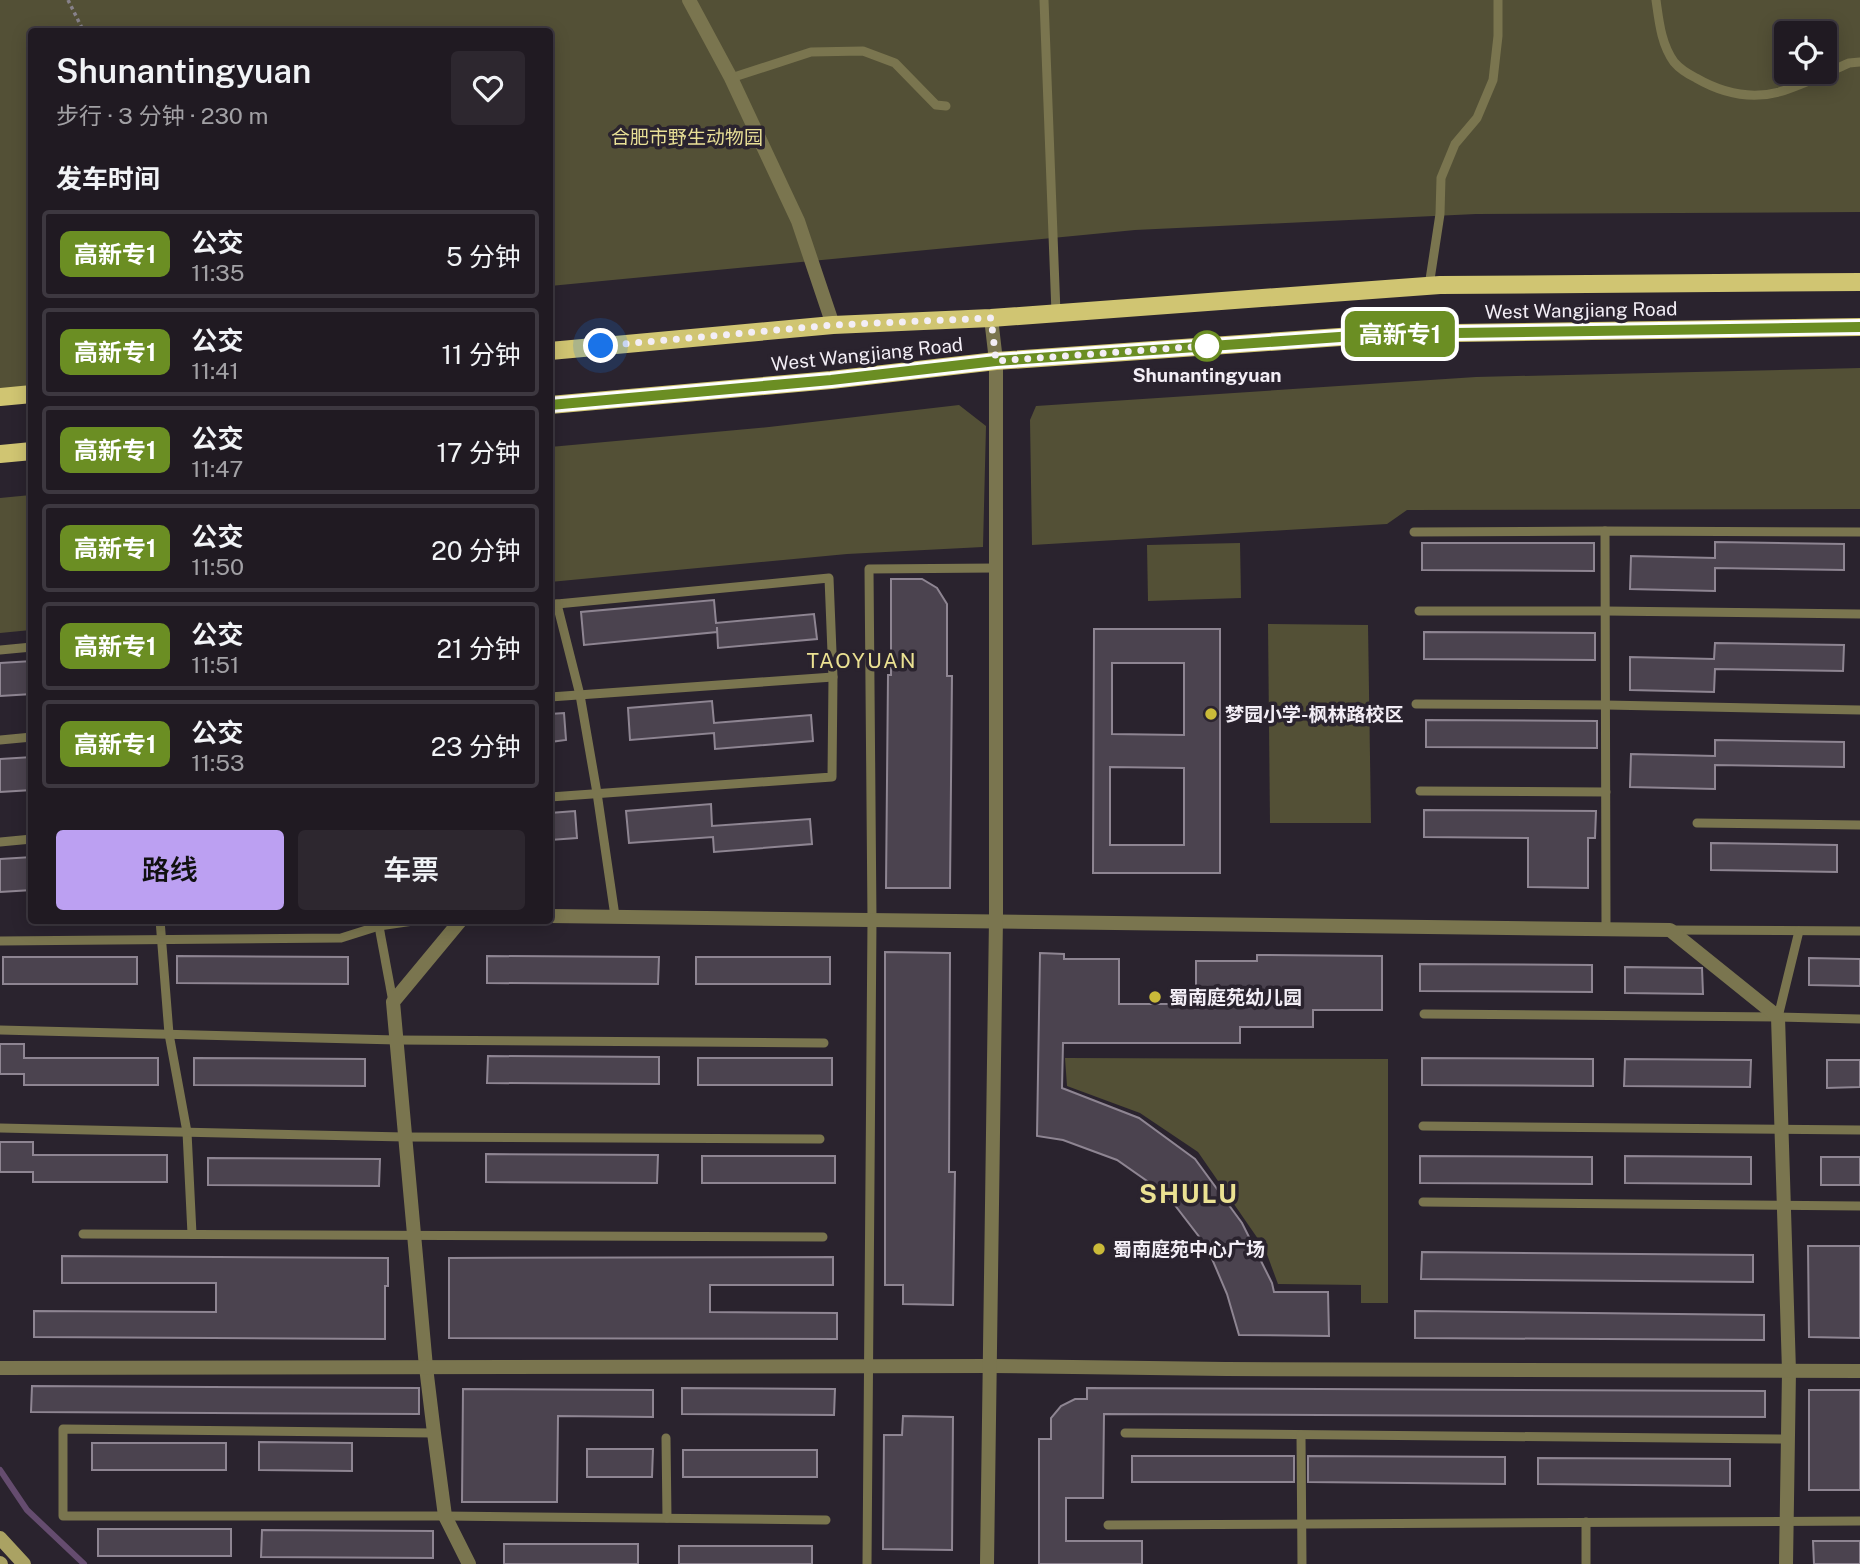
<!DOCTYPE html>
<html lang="zh">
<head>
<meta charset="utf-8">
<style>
  body { margin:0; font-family:"Public Sans","Noto Sans SC",sans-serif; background:#2d272f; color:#f1f3f6; height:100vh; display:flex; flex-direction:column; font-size:26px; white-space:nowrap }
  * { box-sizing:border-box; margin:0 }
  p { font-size:23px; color:#a2a1a5 }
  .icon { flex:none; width:38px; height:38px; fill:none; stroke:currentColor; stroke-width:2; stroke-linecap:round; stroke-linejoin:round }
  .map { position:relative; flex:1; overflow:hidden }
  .side { position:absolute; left:28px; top:28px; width:525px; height:896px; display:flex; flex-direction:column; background:#201a22; border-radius:7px; box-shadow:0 4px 18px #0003,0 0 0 2px #3d3840 }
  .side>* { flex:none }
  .badge { padding:0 14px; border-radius:10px; font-size:24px; line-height:46px }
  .fabs { position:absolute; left:1774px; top:21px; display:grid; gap:14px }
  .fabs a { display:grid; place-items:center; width:63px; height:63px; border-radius:7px; background:#201a22; box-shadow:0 4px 18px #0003,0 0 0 2px #3d3840; font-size:35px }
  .you { position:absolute; width:35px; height:35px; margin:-18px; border:5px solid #fff; border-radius:50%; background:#1a73e8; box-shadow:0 0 0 10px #1a73e833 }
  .map>.badge { position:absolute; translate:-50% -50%; box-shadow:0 0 0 4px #fff }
  h2 { padding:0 28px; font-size:26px; line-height:63px }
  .round { display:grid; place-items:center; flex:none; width:74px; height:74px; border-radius:7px; background:#2d272f }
  .headline { display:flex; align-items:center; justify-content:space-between; height:119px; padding:0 28px }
  h1 { font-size:33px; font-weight:600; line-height:52px }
  .button { display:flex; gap:14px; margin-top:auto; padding:14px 28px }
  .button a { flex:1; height:80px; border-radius:7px; background:#bca0f2; color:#111; font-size:28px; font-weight:600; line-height:80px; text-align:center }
  .button a+a { background:#2d272f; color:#f1f3f6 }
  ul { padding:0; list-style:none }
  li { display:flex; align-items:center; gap:21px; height:88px; margin:0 14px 10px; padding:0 14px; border:4px solid #3d3840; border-radius:7px }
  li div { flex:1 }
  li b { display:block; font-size:26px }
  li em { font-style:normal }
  li .badge { min-width:77px; font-weight:700; text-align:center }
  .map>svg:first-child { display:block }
  .green { fill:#535036; fill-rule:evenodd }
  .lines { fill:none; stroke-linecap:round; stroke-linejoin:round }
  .stream { stroke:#654c6f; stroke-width:6 }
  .building { fill:#4b434f; stroke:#8e8592; stroke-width:2; fill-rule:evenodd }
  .path { stroke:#87818a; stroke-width:3.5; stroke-dasharray:3.5 3.5; stroke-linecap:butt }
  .service { stroke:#7a754f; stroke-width:9 }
  .minor { stroke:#7a754f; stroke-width:14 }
  .tertiary { stroke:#7a754f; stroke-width:14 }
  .secondary { stroke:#aaa263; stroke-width:14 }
  .primary { stroke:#d0c572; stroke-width:18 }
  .line-casing { stroke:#fff; stroke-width:16 }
  .line { stroke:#6b8e23; stroke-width:10 }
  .walk { stroke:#f3eef6; stroke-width:7; stroke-dasharray:0 12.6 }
  .stop-dot { fill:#fff; stroke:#6b8e23; stroke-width:3.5 }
  .poi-dot { fill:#caba39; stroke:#2a232e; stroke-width:2.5 }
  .labels { text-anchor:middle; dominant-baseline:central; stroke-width:7; stroke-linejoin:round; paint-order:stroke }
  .park-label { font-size:19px; fill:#e8df96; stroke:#2a232e }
  .street-label { font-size:19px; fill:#f3eef6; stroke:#2a232e }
  .stop-label { font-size:19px; font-weight:bold; fill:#f3eef6; stroke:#2a232e }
  .poi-label { font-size:19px; font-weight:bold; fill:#f3eef6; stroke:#2a232e; text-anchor:start }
  .neighbourhood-label { font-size:21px; letter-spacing:2px; fill:#ebe192; stroke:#2a232e }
  .district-label { font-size:26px; font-weight:bold; letter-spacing:2px; fill:#ebe192; stroke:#2a232e }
</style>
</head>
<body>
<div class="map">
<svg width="1860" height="1564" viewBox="0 0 1860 1564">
  <rect width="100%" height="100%" fill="#2a232e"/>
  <!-- green -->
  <g class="green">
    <path d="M0 0H1860V212L1476 214 1135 230 550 286V32H32L31 394 0 397ZM1787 33H1825V72H1787Z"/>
    <polygon points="1860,368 1860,509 1407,510 1387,524 1032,545 1030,420 1036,406 1476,377"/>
    <polygon points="959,405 986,426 983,547 847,554 550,582 550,447 769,427"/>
    <polygon points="31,495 31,630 0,633 0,498"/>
    <polygon points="1240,543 1241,598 1148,601 1147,545"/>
    <polygon points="1268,624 1368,625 1371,823 1270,823"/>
    <polygon points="1065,1058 1388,1059 1388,1303 1361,1303 1361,1285 1278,1284 1265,1249 1198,1152 1140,1113 1067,1086"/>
  </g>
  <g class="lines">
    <!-- stream -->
    <polyline class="stream" points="0,1470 27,1510 84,1564"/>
  </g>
  <!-- building -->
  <g class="building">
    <polygon points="1715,542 1844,544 1844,570 1715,568 1715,591 1630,589 1631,556 1715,558"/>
    <polygon points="1422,543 1594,543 1594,571 1422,570"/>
    <polygon points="891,579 922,579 937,588 947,604 947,676 952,676 950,888 886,888 888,675 891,675"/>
    <polygon points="714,600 716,623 814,614 817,639 718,648 717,627 717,632 584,645 581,612"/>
    <path d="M1094 629H1220V873H1093ZM1112 663H1184V735L1112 734ZM1110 767 1184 768V845H1110Z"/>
    <polygon points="1424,632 1595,633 1595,660 1424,659"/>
    <polygon points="1715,643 1844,645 1843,671 1715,669 1714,692 1630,690 1630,657 1714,659"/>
    <polygon points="32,661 32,694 0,696 0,663"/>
    <polygon points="712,701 714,723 811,715 813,741 715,749 714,733 630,740 628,708"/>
    <polygon points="564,713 566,740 550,742 550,714"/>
    <polygon points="1426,720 1597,721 1597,748 1426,747"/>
    <polygon points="1715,740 1844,742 1844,767 1715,765 1715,789 1630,787 1631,754 1715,756"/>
    <polygon points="32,757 32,790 0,792 0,759"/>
    <polygon points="711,804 712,826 810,819 812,844 714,852 713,837 629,843 626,811"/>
    <polygon points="1424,810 1596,811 1595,838 1588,838 1588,888 1528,887 1528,838 1424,837"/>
    <polygon points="575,811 577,838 550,840 550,813"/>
    <polygon points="1711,843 1837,845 1837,872 1711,870"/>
    <polygon points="32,857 32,890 0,892 0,859"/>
    <polygon points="885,952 950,953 949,1172 955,1172 953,1305 903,1304 903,1285 885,1285"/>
    <polygon points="1040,953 1064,954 1064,959 1119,959 1119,1004 1196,1004 1196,961 1257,961 1257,955 1382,956 1382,1010 1313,1010 1313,1027 1240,1027 1240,1043 1063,1043 1062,1088 1139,1118 1195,1159 1242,1223 1272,1283 1274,1292 1328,1292 1329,1336 1239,1335 1227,1294 1207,1247 1167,1195 1117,1160 1063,1140 1037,1136"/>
    <polygon points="177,956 348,957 348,984 177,983"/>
    <polygon points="487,956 659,957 658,984 487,983"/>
    <rect x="3" y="957" width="134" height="27"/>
    <rect x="696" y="957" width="134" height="27"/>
    <polygon points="1809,958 1860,959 1860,986 1809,985"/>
    <polygon points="1420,964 1592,965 1592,992 1420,991"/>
    <polygon points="1625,967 1702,968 1703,994 1625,993"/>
    <polygon points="0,1044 24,1044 24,1058 158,1058 158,1085 24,1085 24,1074 0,1074"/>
    <polygon points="488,1056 659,1057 659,1084 487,1083"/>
    <polygon points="194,1058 365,1059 365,1086 194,1085"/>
    <rect x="698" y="1058" width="134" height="27"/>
    <polygon points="1422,1058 1593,1059 1593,1086 1422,1085"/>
    <polygon points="1625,1059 1751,1060 1750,1087 1624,1086"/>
    <polygon points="1827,1060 1860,1060 1860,1087 1827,1088"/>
    <polygon points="0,1142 33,1142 33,1155 167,1155 167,1182 33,1182 33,1172 0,1172"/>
    <polygon points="486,1154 658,1155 657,1183 486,1182"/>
    <rect x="702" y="1156" width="133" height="27"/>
    <polygon points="1420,1156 1592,1157 1592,1184 1420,1183"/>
    <polygon points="1625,1156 1751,1157 1751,1184 1625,1183"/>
    <rect x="1821" y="1157" width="39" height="28"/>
    <polygon points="208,1158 380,1159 379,1186 208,1185"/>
    <polygon points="1808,1246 1860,1246 1860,1338 1809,1337"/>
    <polygon points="1422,1252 1753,1255 1753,1282 1421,1279"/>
    <polygon points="62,1256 388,1258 388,1286 385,1286 385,1339 34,1337 34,1311 216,1312 216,1283 62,1283"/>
    <polygon points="833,1257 833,1285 710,1285 710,1312 837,1313 837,1339 449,1338 449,1258"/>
    <polygon points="1415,1311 1764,1315 1764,1340 1415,1338"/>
    <polygon points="32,1386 419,1388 419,1414 31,1412"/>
    <polygon points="682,1388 835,1389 834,1415 682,1414"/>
    <polygon points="1087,1388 1765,1391 1765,1417 1104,1414 1103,1498 1066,1498 1066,1541 1142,1541 1142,1564 1039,1564 1039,1439 1051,1439 1051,1418 1061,1406 1075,1399 1087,1399"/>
    <polygon points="463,1389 653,1390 653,1417 558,1416 557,1502 462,1502"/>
    <rect x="1809" y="1390" width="51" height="100"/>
    <polygon points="903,1416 953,1417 952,1550 883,1549 884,1435 902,1435"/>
    <polygon points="259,1442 352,1443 352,1471 259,1470"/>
    <rect x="92" y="1443" width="134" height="27"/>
    <polygon points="587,1449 653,1449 652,1477 587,1477"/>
    <rect x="683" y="1450" width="134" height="27"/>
    <rect x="1132" y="1456" width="162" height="26"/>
    <polygon points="1308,1456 1505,1457 1505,1484 1308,1482"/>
    <polygon points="1538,1458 1730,1459 1730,1486 1538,1484"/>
    <rect x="98" y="1529" width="133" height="27"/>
    <polygon points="262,1530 433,1531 433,1558 261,1557"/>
    <polygon points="1813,1541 1860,1541 1860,1564 1814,1564"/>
    <rect x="504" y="1544" width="134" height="20"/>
    <rect x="679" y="1546" width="133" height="18"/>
  </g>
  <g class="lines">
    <!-- path -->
    <polyline class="path" points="68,0 84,32"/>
    <!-- service -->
    <g class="service">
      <polyline points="1044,0 1056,313"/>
      <path d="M1656 0C1659 21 1661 44 1674 62 1679 68 1688 74 1696 78 1722 93 1749 100 1779 92 1803 85 1826 73 1849 63L1860 62"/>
      <polyline points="731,78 811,52 863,51 895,63 936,105 946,106"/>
      <polyline points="1429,286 1440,214 1441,178 1455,144 1477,118 1493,80 1498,36 1498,0"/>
      <polyline points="1414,532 1605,531"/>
      <polyline points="550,604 557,604 580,695 597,793 615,916"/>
      <polyline points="1419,611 1606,611 1860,614"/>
      <polyline points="0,650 32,647"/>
      <polyline points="550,697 833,677"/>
      <polyline points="1416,704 1606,705 1860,710"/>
      <polyline points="0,740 32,737"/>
      <polyline points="1420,791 1606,792"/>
      <polyline points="550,797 832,777 833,677 829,578 557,604"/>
      <polyline points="1697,823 1860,825"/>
      <polyline points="0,842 32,839"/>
      <polyline points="160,920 169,1034 187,1132 192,1234"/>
      <polyline points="378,921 393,1002"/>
      <polyline points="1606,929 1605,531 1860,532"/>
      <polyline points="1670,930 1860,931"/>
      <polyline points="0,941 341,938 379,926 420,920"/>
      <polyline points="1424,1014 1778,1017 1860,1019"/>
      <polyline points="1778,1017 1799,931"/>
      <polyline points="0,1030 397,1040 824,1043"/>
      <polyline points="1423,1126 1860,1130"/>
      <polyline points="0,1128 405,1137 820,1139"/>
      <polyline points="1423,1202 1860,1206"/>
      <polyline points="83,1234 823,1237"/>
      <polyline points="434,1433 63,1429 63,1516 445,1516 826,1520"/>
      <polyline points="1125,1433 1788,1439"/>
      <polyline points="1301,1435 1302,1564"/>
      <polyline points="666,1438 667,1518"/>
      <polyline points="1108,1525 1860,1521"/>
      <polyline points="867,1564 872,920 869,569 995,568"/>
      <polyline points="1586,1564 1586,1522"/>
    </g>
    <!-- minor -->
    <g class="minor">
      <polyline points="550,916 1670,930 1778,1017 1789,1371 1786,1564"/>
      <polyline points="461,920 393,1002 426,1367 434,1433 445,1516 469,1564"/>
      <polyline points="0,1368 991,1366 1226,1369 1860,1371"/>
      <polyline points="987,1564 996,918 996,361 991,318"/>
    </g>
    <!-- tertiary -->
    <polyline class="tertiary" points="689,0 731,78 798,221 833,325"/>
    <!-- secondary -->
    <g class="secondary">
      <polyline points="0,1538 24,1564"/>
      <polyline points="0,1563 1,1564"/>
    </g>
    <!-- primary -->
    <g class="primary">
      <polyline points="550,351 833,325 991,318 1440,285 1860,282"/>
      <polyline points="0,397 32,394"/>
      <polyline points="550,405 831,380 996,361 1383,334 1860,327"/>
      <polyline points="0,454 32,451"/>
    </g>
  </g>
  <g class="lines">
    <defs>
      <polyline id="line" points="550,405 831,380 996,361 1383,334 1860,327"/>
    </defs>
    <!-- line casing -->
    <use href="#line" class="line-casing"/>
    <!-- line -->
    <use href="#line" class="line"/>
    <!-- walk -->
    <polyline class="walk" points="601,346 833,325 991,318 996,361 1217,345 1207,346"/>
  </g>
  <!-- markers -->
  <circle class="stop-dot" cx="1207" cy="346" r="14"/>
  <g class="poi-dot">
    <circle cx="1211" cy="714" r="7"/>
    <circle cx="1155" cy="997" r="7"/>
    <circle cx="1099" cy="1249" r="7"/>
  </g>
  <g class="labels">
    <!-- park labels -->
    <g class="park-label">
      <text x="687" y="137">合肥市野生动物园</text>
    </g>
    <!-- street labels -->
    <g class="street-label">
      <text transform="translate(1581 310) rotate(-1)">West Wangjiang Road</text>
      <text transform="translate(867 354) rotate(-6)">West Wangjiang Road</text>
    </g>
    <!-- stop labels -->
    <g class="stop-label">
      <text x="1207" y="375">Shunantingyuan</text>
    </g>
    <!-- poi labels -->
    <g class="poi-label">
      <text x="1225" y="714">梦园小学-枫林路校区</text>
      <text x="1169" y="997">蜀南庭苑幼儿园</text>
      <text x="1113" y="1249">蜀南庭苑中心广场</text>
    </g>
    <!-- neighbourhood labels -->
    <g class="neighbourhood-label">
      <text x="862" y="660">TAOYUAN</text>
    </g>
    <!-- district labels -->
    <g class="district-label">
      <text x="1189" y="1193">SHULU</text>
    </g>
  </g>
</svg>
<div class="fabs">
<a><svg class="icon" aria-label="locate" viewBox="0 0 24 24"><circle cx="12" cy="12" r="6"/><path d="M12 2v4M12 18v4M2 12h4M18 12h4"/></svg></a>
</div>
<div class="you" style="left:601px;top:346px"></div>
<b class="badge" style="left:1400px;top:334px;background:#6b8e23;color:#fff">高新专1</b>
<section class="side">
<div class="headline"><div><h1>Shunantingyuan</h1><p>步行 · 3 分钟 · 230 m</p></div><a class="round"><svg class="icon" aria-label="heart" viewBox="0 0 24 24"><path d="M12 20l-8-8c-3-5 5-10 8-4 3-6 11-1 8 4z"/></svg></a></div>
<h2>发车时间</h2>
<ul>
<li><span class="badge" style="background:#6b8e23;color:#fff">高新专1</span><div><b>公交</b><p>11:35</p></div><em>5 分钟</em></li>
<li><span class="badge" style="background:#6b8e23;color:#fff">高新专1</span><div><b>公交</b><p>11:41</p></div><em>11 分钟</em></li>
<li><span class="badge" style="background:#6b8e23;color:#fff">高新专1</span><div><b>公交</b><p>11:47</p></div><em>17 分钟</em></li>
<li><span class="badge" style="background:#6b8e23;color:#fff">高新专1</span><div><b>公交</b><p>11:50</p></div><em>20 分钟</em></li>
<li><span class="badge" style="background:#6b8e23;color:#fff">高新专1</span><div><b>公交</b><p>11:51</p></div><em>21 分钟</em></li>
<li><span class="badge" style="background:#6b8e23;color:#fff">高新专1</span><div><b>公交</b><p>11:53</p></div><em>23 分钟</em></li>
</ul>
<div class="button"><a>路线</a><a>车票</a></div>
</section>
</div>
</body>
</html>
